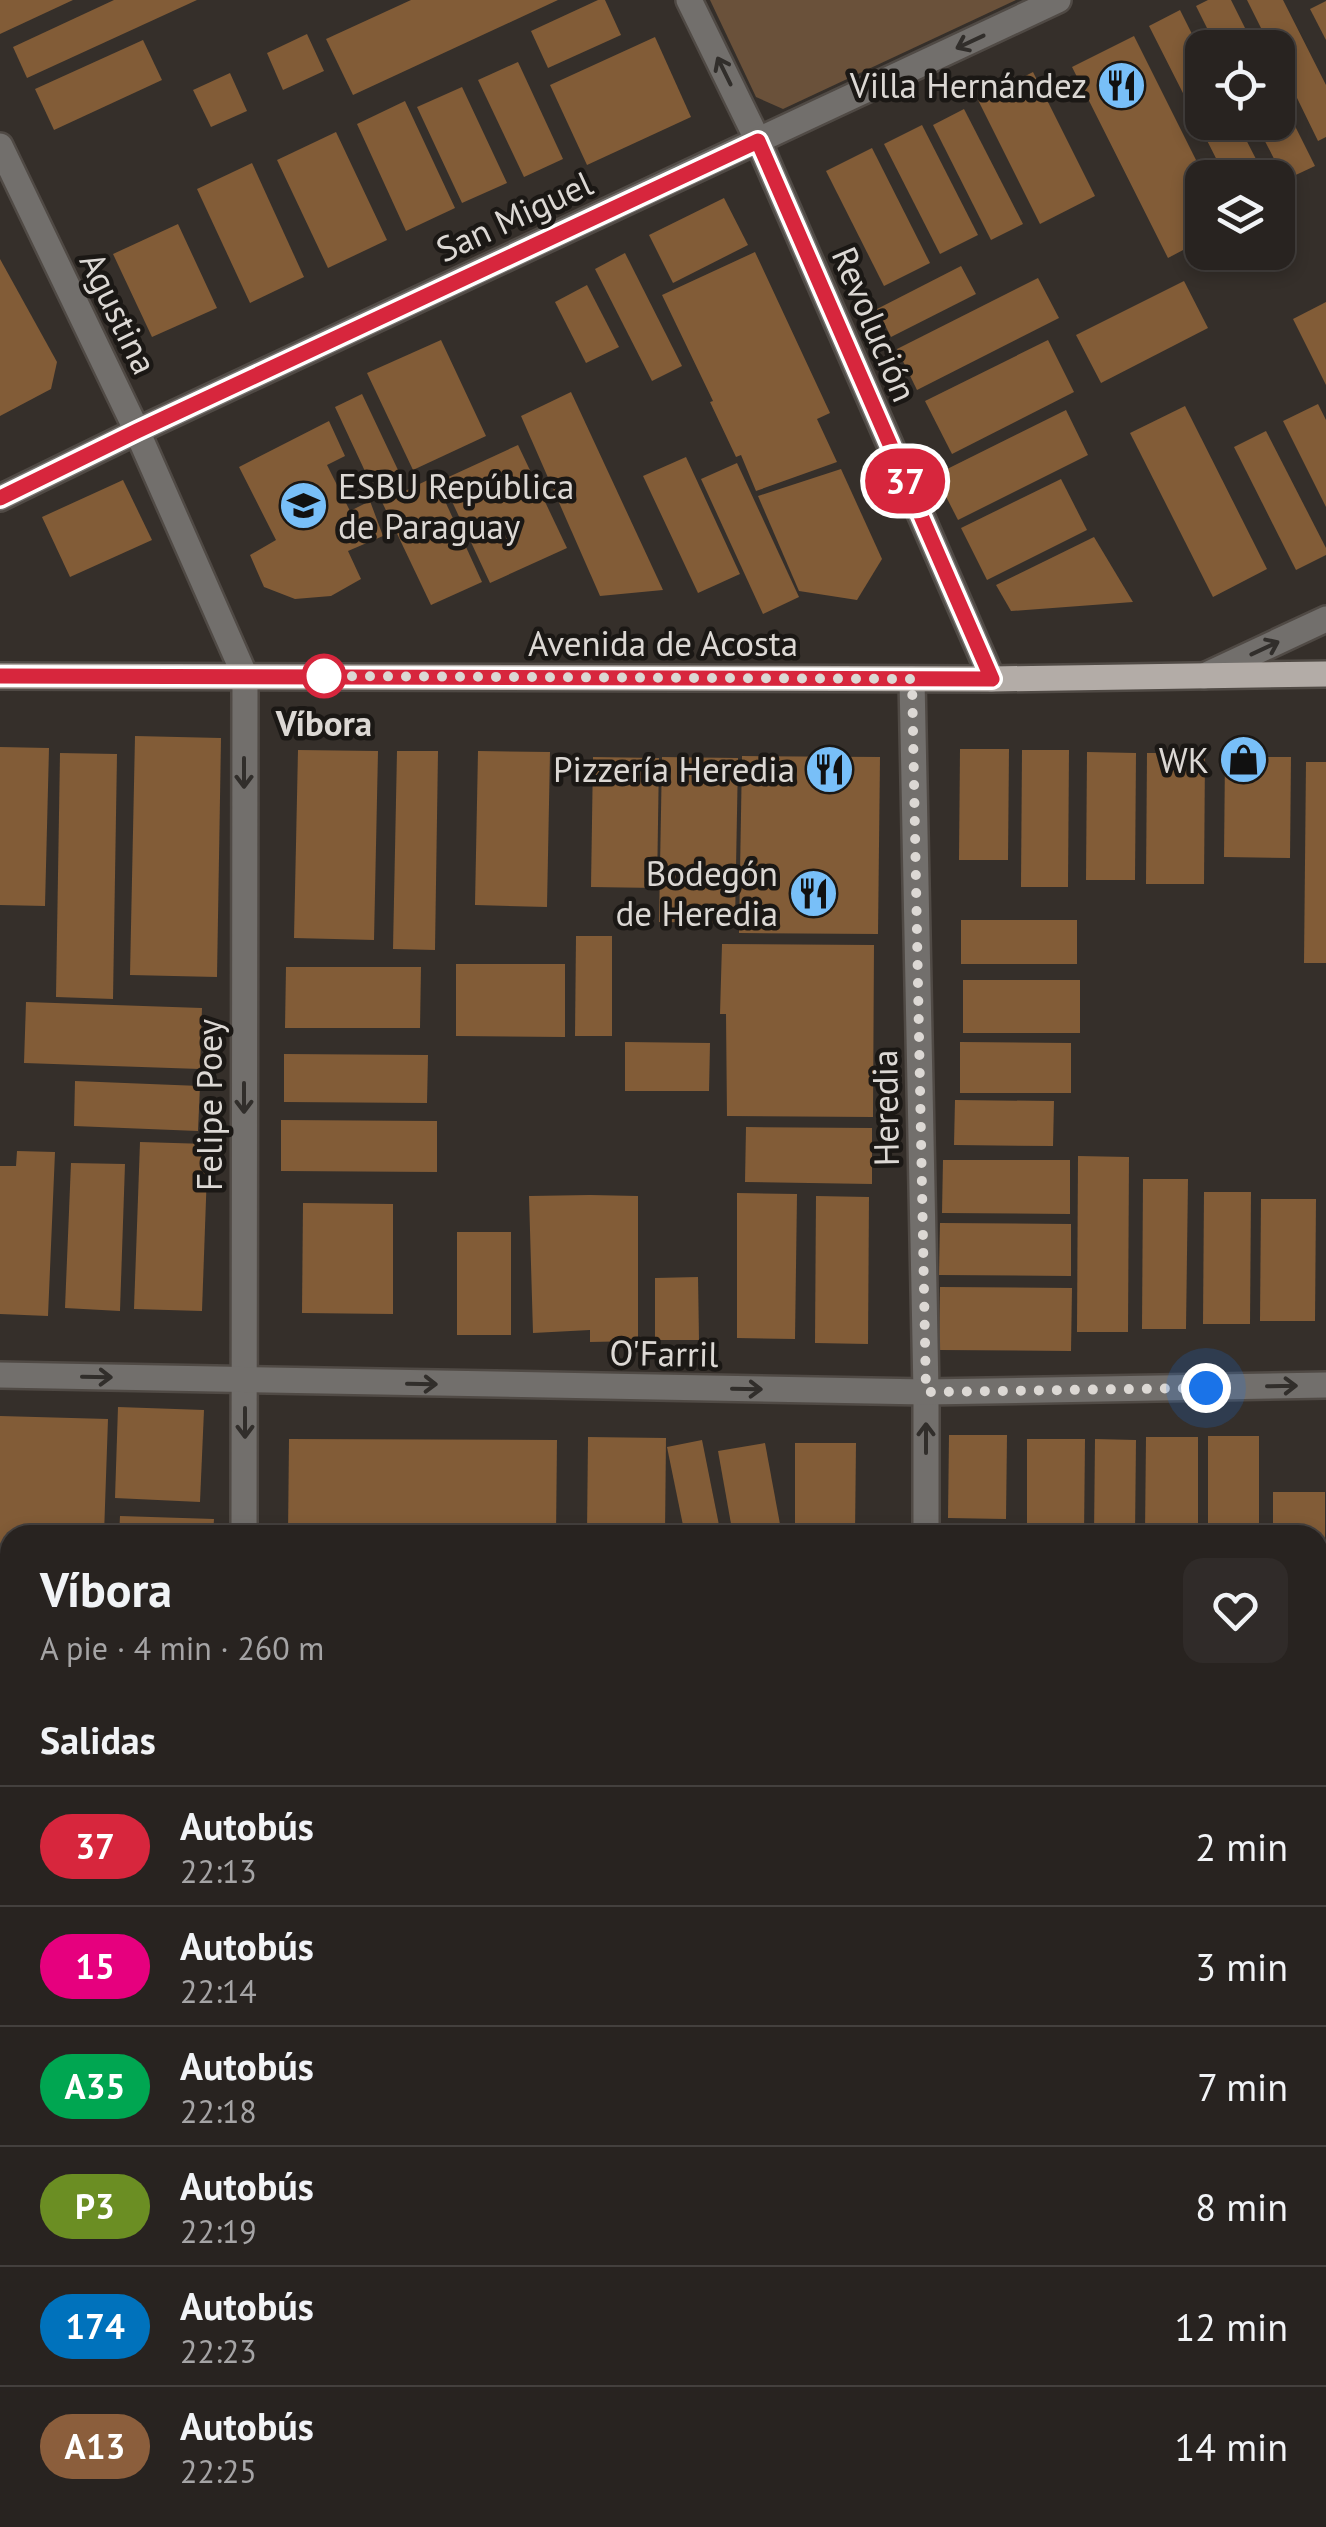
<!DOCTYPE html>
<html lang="es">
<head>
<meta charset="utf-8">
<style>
  body { margin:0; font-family:"PT Sans",sans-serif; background:#302b29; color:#f1f3f6; height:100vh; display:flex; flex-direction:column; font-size:38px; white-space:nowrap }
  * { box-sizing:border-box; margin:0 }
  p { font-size:32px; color:#a5a4a5 }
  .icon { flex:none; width:55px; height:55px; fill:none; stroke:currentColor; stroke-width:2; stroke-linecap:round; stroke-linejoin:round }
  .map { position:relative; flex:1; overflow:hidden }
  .side { position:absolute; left:0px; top:1525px; width:1328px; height:1002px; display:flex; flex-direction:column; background:#282320; border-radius:30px 30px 0 0; box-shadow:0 5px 15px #0003,0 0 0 2px #44403e }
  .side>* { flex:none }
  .badge { padding:0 20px; border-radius:32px; font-size:35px; line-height:65px }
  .tools { position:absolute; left:1185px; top:30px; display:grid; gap:20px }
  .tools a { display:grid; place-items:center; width:110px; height:110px; border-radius:20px; background:#282320; box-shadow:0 5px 15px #0003,0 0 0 2px #44403e; font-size:50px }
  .you { position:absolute; width:50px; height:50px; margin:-25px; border:8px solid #fff; border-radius:50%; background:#1a73e8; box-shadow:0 0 0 15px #1a73e833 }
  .map>.badge { position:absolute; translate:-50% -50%; box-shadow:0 0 0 5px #fff }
  h2 { padding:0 40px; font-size:38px; line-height:90px }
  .round { display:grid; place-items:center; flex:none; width:105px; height:105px; border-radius:20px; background:#302b29 }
  .headline { display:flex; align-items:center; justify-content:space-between; height:170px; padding:0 40px }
  h1 { font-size:48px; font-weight:700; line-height:75px }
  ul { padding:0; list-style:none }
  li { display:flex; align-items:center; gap:30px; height:120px; padding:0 40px; border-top:2px solid #44403e }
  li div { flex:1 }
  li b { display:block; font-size:38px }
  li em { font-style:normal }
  li .badge { min-width:110px; font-weight:700; text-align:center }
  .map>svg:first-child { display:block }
  .green { fill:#6a513a }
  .building { fill:#825c37 }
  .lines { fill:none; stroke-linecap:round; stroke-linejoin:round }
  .minor-casing { stroke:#504a45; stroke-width:30 }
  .major-casing { stroke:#504a45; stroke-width:30 }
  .minor { stroke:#726f6c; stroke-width:25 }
  .major { stroke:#b3aca7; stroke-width:25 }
  .oneway { stroke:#312e2b }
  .line-casing { stroke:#fff; stroke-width:22 }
  .line { stroke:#d7263d; stroke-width:15 }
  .walk { stroke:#dcd8d4; stroke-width:10; stroke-dasharray:0 18 }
  .stop-dot { fill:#fff; stroke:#d7263d; stroke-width:5 }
  .labels { text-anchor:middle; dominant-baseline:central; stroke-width:9; stroke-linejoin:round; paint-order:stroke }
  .poi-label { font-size:35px; fill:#dcd8d4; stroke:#1b1815; text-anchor:end }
  .street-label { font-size:35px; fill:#dcd8d4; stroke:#1b1815 }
  .stop-label { font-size:35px; font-weight:bold; fill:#dcd8d4; stroke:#1b1815 }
</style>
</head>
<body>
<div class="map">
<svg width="1326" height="2527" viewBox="0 0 1326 2527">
  <rect width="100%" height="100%" fill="#352f2a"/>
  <!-- green -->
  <g class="green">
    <polygon points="710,0 1016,0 783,109 756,97"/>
    <rect x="289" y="2518" width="273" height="9"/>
  </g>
  <!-- building -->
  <g class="building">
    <polygon points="0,0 73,0 0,34"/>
    <polygon points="114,0 197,0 27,78 13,47"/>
    <polygon points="411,0 558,0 353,95 326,39"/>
    <polygon points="598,0 605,0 621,35 548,68 531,31"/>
    <polygon points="1208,0 1231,0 1255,48 1217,48 1196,6"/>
    <polygon points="1247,0 1283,0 1326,85 1326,137 1318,141 1278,59 1278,48 1271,48"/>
    <polygon points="1326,1 1326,40 1310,9"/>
    <polygon points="1180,10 1202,54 1202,122 1237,122 1258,163 1229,178 1226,178 1149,26"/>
    <polygon points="307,34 324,71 283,90 267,53"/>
    <polygon points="1134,36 1205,178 1202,178 1202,240 1168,258 1072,67"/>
    <polygon points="655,37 691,117 587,165 550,85"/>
    <polygon points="143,40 162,80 54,130 35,89"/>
    <polygon points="518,62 563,159 524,177 478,80"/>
    <polygon points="1033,72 1095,196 1040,224 978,100"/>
    <polygon points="230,73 247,111 211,127 193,90"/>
    <polygon points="462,87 507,183 462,203 417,107"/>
    <polygon points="1278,92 1315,166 1285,180 1255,122 1278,122"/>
    <polygon points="405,101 455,208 406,231 357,124"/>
    <polygon points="964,109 1023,224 991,240 933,125"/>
    <polygon points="922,125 978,235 940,254 884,144"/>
    <polygon points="336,132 387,240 328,268 277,160"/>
    <polygon points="872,148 930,263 884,286 826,171"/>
    <polygon points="252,163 304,277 250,303 197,189"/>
    <polygon points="724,198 748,245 673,283 649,235"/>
    <polygon points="178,224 217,308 152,337 113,254"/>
    <polygon points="755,252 830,413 817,419 837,462 756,491 741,455 736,457 710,402 713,401 662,295"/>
    <polygon points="625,253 682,366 652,381 595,269"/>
    <polygon points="0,259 57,362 51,389 0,416"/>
    <polygon points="961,266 976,294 891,337 877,309"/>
    <polygon points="1038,278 1059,318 917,390 897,349"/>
    <polygon points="1184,281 1208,328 1101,383 1076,335"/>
    <polygon points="587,285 619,347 586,363 555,302"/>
    <polygon points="1326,302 1326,385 1293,319"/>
    <polygon points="441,340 486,436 413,470 367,373"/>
    <polygon points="1048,340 1074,392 952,454 925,401"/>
    <polygon points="571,392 663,590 600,596 521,416"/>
    <polygon points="362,394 398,470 370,482 335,407"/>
    <polygon points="1318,404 1326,420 1326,507 1283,421"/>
    <polygon points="1185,406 1267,569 1213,597 1130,433"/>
    <polygon points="1066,410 1088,455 958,520 935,475"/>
    <polygon points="329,421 345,456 327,465 350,511 370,501 383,536 348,551 361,579 331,596 295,599 264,587 250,555 276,540 239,467"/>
    <polygon points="1266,431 1326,548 1326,555 1296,570 1234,447"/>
    <polygon points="518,445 567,548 490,583 442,480"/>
    <polygon points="686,457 740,574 698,593 643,476"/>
    <polygon points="737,463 799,597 763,614 701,479"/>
    <polygon points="841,469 882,559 857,600 799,591 758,496"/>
    <polygon points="434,477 482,582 431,605 382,502"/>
    <polygon points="1061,479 1087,530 987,580 961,528"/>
    <polygon points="123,480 152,540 70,577 42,517"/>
    <polygon points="1094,537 1133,602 1011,611 996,585"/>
    <polygon points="135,736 221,738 217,977 130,975"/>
    <polygon points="0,747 49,748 45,906 0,905"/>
    <polygon points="960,749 1009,749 1008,860 959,860"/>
    <polygon points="298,750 378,751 374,940 294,938"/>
    <polygon points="1022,750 1069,750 1068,887 1021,887"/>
    <polygon points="397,751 438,751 435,950 393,949"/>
    <polygon points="478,751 550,752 547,907 475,905"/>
    <polygon points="1087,752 1136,753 1135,880 1086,880"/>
    <polygon points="60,753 117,754 113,999 56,997"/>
    <polygon points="1147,753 1205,753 1204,884 1146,884"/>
    <polygon points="742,756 880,757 878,934 739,933"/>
    <polygon points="593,757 659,758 657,888 591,887"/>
    <polygon points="662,757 738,758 735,923 659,922"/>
    <polygon points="1225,757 1291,757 1290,858 1224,857"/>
    <polygon points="1306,762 1326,762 1326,963 1304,963"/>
    <rect x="961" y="920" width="116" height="44"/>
    <polygon points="576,936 612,936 612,1036 575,1036"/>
    <polygon points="722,944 874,945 873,1117 727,1116 726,1014 720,1014"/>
    <polygon points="456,964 565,964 565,1037 456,1036"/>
    <polygon points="286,967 421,967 420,1028 285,1028"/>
    <rect x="963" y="980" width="117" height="53"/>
    <polygon points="26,1002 202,1008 200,1069 24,1063"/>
    <polygon points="625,1042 710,1043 709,1091 625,1091"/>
    <polygon points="960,1042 1071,1043 1071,1093 960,1093"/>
    <polygon points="284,1054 428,1055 427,1103 284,1102"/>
    <polygon points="75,1081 200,1086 198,1131 74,1126"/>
    <polygon points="955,1100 1054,1101 1053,1146 954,1145"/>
    <polygon points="281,1120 437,1121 437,1172 281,1171"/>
    <polygon points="746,1127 872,1128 872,1184 745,1182"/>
    <polygon points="140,1142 208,1144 202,1311 134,1309"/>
    <polygon points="17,1151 55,1152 48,1316 0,1314 0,1166 16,1166"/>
    <polygon points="1078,1156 1129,1157 1128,1332 1077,1332"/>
    <polygon points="943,1160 1070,1160 1070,1214 942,1213"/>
    <polygon points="71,1163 125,1164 120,1311 65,1308"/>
    <polygon points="1143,1179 1188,1179 1186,1329 1142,1329"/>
    <polygon points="1204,1192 1251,1192 1250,1324 1203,1324"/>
    <polygon points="737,1193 797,1194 795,1339 737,1338"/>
    <polygon points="590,1195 638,1196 638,1341 590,1342 590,1330 533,1333 529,1196"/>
    <polygon points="816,1196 869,1197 868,1344 815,1343"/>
    <polygon points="1261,1199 1316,1199 1315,1321 1260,1321"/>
    <polygon points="303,1203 393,1204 393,1314 302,1313"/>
    <polygon points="940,1223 1071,1224 1071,1276 939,1275"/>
    <rect x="457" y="1232" width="54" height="103"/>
    <polygon points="698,1277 699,1340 655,1340 655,1278"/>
    <polygon points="940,1287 1072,1288 1071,1351 939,1350"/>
    <polygon points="118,1407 204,1410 200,1502 115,1498"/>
    <polygon points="0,1416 108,1419 104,1535 10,1535 10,1698 0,1698"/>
    <polygon points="949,1435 1007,1435 1006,1519 948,1518"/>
    <rect x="1208" y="1436" width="51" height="99"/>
    <polygon points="588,1437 666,1438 665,1535 587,1535"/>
    <polygon points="1146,1437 1198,1437 1198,1535 1145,1535"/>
    <polygon points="289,1439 557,1440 556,1535 288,1535"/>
    <polygon points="1027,1439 1085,1439 1084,1535 1027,1535"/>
    <polygon points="1095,1439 1136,1440 1135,1535 1094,1535"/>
    <polygon points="702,1440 721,1535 685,1535 667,1447"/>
    <polygon points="765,1443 782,1535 733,1535 718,1451"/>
    <polygon points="795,1443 856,1443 855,1535 795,1535"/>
    <polygon points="1273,1492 1325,1492 1325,1603 1318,1603 1318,1535 1273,1535"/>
    <polygon points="120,1516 214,1519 213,1535 119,1535"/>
    <polygon points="953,1528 1008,1529 1008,1535 953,1535"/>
    <polygon points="0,1725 10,1726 10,1846 7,1924 10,1924 10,1992 0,1992"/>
    <polygon points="1,2136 10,2136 10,2263 0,2262"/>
    <polygon points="0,2422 10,2422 10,2475 0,2474"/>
    <polygon points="77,2518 179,2519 178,2527 77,2527"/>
    <rect x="647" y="2518" width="213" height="9"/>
    <rect x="0" y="2520" width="67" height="7"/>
  </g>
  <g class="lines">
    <defs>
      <g id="minor">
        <polyline points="689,0 758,141 992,679"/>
        <polyline points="0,146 137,431 245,676 244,1535"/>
        <polyline points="0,498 137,431 1058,0"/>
        <polyline points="1204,676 1326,619"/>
        <polyline points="912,679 926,1392 926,1535"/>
        <polyline points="0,1375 926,1392 1326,1385"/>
        <polyline points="0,2072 10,2072"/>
        <polyline points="1318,2078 1326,2078"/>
        <polyline points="234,2527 234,2518"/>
        <polyline points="913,2527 913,2518"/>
      </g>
      <polyline id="major" points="0,676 992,679 1326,674"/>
    </defs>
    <!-- minor casing -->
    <use href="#minor" class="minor-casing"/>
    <!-- major casing -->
    <use href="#major" class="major-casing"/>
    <!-- minor -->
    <use href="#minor" class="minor"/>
    <!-- major -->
    <use href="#major" class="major"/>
  </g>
  <!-- one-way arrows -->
  <defs><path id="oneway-shaft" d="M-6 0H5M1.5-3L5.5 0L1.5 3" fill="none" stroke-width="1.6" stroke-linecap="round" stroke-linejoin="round" transform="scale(2.5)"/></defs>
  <g class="oneway">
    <use href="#oneway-shaft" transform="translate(970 42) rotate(155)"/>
    <use href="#oneway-shaft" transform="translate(724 71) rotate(-116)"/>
    <use href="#oneway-shaft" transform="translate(1265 648) rotate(-25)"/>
    <use href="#oneway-shaft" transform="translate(244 773) rotate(90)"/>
    <use href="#oneway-shaft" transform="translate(244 1098) rotate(90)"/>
    <use href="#oneway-shaft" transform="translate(97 1377) rotate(1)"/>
    <use href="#oneway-shaft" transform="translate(422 1384) rotate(1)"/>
    <use href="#oneway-shaft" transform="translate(1282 1386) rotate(-1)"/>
    <use href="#oneway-shaft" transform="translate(747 1389) rotate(1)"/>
    <use href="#oneway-shaft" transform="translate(245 1423) rotate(90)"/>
    <use href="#oneway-shaft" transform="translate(926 1438) rotate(-90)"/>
  </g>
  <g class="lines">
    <defs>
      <polyline id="line" points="0,498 137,431 758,141 992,679 0,676"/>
    </defs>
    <!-- line casing -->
    <use href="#line" class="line-casing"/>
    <!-- line -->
    <use href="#line" class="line"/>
    <!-- walk -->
    <polyline class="walk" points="324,676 320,676 912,679 926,1392 1206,1388"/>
  </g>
  <!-- icons -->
  <defs>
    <symbol id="restaurant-disc" viewBox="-11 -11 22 22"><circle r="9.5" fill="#78bff8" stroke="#1b1815"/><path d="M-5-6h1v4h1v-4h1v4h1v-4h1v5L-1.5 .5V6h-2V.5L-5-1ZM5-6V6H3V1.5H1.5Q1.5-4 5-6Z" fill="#111"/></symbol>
    <symbol id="school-disc" viewBox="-11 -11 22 22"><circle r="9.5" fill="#78bff8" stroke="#1b1815"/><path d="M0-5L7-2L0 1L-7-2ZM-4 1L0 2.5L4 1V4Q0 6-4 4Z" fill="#111"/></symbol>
    <symbol id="shop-disc" viewBox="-11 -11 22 22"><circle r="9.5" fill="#78bff8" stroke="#1b1815"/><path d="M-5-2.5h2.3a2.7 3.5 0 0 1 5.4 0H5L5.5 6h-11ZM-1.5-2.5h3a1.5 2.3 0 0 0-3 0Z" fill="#111"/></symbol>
  </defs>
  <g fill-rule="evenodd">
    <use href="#restaurant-disc" x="1094" y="58" width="55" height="55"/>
    <use href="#school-disc" x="276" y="478" width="55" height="55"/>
    <use href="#shop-disc" x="1216" y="732" width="55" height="55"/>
    <use href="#restaurant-disc" x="802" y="742" width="55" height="55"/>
    <use href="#restaurant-disc" x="786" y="866" width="55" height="55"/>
  </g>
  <!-- markers -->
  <circle class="stop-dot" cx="324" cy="676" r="20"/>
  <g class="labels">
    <!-- poi labels -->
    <g class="poi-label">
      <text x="1087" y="85">Villa Hernández</text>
      <text x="338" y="486" text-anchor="start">ESBU República<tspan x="338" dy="40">de Paraguay</tspan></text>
      <text x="1209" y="760">WK</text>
      <text x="795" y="769">Pizzería Heredia</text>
      <text x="778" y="873">Bodegón<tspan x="778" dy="40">de Heredia</tspan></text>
    </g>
    <!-- street labels -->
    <g class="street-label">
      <text transform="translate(514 216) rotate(-25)">San Miguel</text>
      <text transform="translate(119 313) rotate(64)">Agustina</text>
      <text transform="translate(875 324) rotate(67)">Revolución</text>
      <text x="663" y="643">Avenida de Acosta</text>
      <text transform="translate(209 1105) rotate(-90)">Felipe Poey</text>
      <text transform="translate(885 1108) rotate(-91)">Heredia</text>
      <text transform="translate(664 1353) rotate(1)">O'Farril</text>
    </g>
    <!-- stop labels -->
    <g class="stop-label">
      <text x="324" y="723">Víbora</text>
    </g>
  </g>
</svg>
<div class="tools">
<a><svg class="icon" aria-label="locate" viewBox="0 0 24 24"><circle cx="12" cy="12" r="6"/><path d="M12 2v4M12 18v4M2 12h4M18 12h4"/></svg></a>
<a><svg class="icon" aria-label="layers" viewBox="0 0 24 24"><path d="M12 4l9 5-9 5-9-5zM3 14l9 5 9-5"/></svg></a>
</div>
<div class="you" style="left:1206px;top:1388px"></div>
<b class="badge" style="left:905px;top:481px;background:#d7263d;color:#fff">37</b>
<section class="side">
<div class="headline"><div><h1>Víbora</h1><p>A pie · 4 min · 260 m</p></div><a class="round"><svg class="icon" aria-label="heart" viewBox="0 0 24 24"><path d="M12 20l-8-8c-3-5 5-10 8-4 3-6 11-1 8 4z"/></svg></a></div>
<h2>Salidas</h2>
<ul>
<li><span class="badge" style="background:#d7263d;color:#fff">37</span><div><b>Autobús</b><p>22:13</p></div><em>2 min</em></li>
<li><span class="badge" style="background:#e6007e;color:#fff">15</span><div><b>Autobús</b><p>22:14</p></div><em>3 min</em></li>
<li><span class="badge" style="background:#00a651;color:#fff">A35</span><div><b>Autobús</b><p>22:18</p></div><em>7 min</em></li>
<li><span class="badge" style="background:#6b8e23;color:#fff">P3</span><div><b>Autobús</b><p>22:19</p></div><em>8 min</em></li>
<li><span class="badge" style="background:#0072bc;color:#fff">174</span><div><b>Autobús</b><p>22:23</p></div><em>12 min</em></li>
<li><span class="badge" style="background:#8b5e3c;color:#fff">A13</span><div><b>Autobús</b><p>22:25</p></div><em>14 min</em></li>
</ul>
</section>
</div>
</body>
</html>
